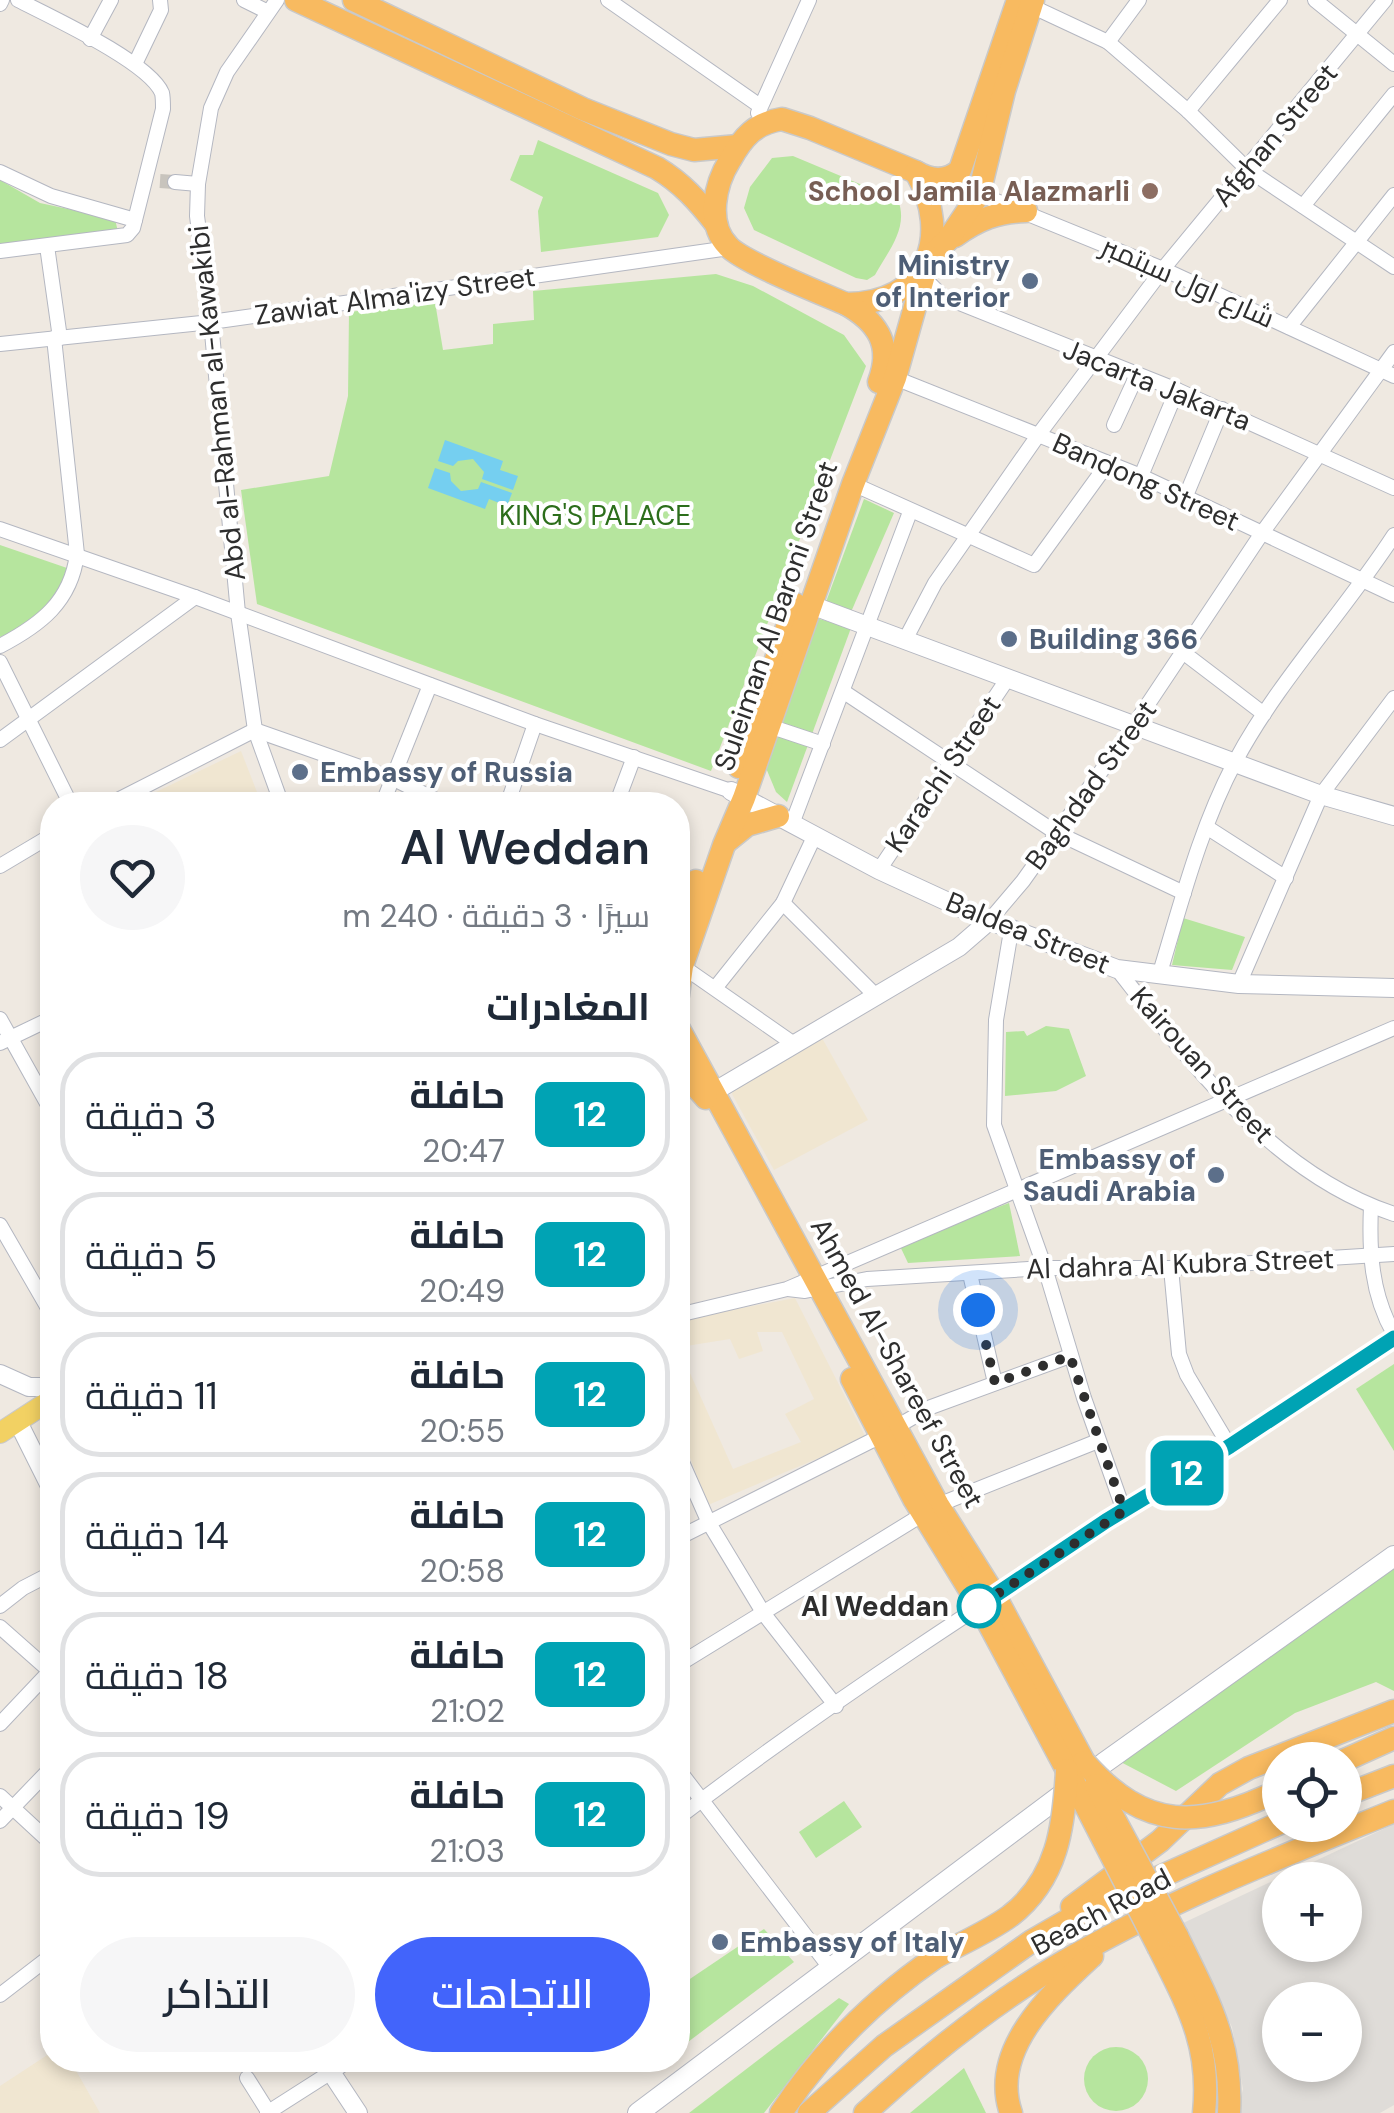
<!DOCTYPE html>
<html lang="ar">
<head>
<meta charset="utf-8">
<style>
  body { margin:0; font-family:"DM Sans",Cairo,sans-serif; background:#f6f6f7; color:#1f2937; direction:rtl; height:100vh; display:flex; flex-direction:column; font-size:38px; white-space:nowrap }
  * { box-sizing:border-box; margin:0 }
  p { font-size:32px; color:#747a83 }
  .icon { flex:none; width:55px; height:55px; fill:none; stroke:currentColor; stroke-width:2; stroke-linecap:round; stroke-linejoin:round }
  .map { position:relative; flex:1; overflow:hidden; direction:ltr }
  .side { position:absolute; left:40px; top:792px; width:650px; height:1280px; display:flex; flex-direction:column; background:#fff; border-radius:40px; box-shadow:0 5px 15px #0003; direction:rtl }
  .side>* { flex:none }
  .badge { padding:0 20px; border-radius:15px; font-size:35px; line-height:65px }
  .controls { position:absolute; left:1262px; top:1742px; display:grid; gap:20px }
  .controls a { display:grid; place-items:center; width:100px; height:100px; border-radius:50%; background:#fff; box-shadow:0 5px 15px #0003; font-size:50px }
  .you { position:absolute; width:50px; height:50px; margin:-25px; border:8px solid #fff; border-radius:50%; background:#1a73e8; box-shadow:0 0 0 15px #1a73e833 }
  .map>.badge { position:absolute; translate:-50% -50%; box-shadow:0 0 0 5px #fff }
  h2 { padding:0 40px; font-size:38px; line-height:90px }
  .round { display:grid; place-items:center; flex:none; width:105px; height:105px; border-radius:52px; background:#f6f6f7 }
  .overview { display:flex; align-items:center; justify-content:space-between; height:170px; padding:0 40px }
  h1 { font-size:48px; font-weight:600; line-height:75px }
  .button { display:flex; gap:20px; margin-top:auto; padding:20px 40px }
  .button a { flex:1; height:115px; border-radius:60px; background:#4264fb; color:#fff; font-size:40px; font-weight:600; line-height:115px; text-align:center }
  .button a+a { background:#f6f6f7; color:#1f2937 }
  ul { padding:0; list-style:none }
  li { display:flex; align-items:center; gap:30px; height:125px; margin:0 20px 15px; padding:0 20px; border:5px solid #e0e1e3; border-radius:40px }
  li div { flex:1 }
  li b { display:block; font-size:38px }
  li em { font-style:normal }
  li .badge { min-width:110px; font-weight:700; text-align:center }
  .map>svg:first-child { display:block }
  .education { fill:#f0e6d1; fill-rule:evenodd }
  .green { fill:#b6e59e }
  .plaza { fill:#dfdcd8; fill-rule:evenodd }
  .water { fill:#75cff0 }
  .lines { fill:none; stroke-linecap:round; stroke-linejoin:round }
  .minor-tunnel { stroke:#c8c4bd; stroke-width:14; stroke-dasharray:14 7; stroke-linecap:butt }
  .minor-casing { stroke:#b4b7c1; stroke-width:16 }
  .tertiary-casing { stroke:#b4b7c1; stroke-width:20 }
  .secondary-casing { stroke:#b4b7c1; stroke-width:22 }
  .primary-casing { stroke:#c9c9c9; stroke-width:22 }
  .trunk-casing { stroke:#c9c9c9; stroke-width:25 }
  .minor { stroke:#fff; stroke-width:14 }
  .tertiary { stroke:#fff; stroke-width:18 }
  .secondary { stroke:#fff; stroke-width:20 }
  .primary { stroke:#f2d163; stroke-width:20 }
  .trunk { stroke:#f8ba60; stroke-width:22 }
  .trunk-bridge-casing { stroke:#c9c9c9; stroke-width:25; stroke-linecap:butt }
  .trunk-bridge { stroke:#f8ba60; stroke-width:22 }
  .line-casing { stroke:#fff; stroke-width:22 }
  .line { stroke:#00a3b4; stroke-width:15 }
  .walk { stroke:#2e2e2e; stroke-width:10; stroke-dasharray:0 18 }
  .education-dot { fill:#8d6e63; stroke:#fff; stroke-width:4 }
  .service-dot { fill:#5c6f8a; stroke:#fff; stroke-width:4 }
  .stop-dot { fill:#fff; stroke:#00a3b4; stroke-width:5 }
  .labels { text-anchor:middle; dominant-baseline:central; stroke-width:8; stroke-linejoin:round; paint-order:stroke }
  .street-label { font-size:28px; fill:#2e2e2e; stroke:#fff }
  .education-label { font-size:28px; font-weight:bold; fill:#785e54; stroke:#fff; text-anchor:end }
  .service-label { font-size:28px; font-weight:bold; fill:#4e5e75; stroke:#fff; text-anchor:start }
  .park-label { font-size:28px; fill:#2c6e1b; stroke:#fff }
  .stop-label { font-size:28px; font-weight:bold; fill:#2e2e2e; stroke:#fff; text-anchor:end }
</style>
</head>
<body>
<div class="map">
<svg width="1394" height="2113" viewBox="0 0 1394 2113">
  <rect width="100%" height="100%" fill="#efe9e1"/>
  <!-- education -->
  <g class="education">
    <polygon points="241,751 262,805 129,805"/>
    <polygon points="822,1038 868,1120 774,1170 732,1094 735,1086"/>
    <path d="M795 1298 866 1438 708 1505 678 1426V1320ZM757 1332H782L814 1399 785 1414 801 1442 733 1469 681 1353 686 1346 730 1339 739 1359 763 1351Z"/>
    <polygon points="52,2052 52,2060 70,2060 100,2113 0,2113 0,2086"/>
  </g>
  <!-- green -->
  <g class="green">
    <polygon points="538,140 658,193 669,215 658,237 541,252 538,211 543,197 510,180 520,155 533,155"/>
    <path d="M793 156 898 200C909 228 888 251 875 275L867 280 856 278 754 230 744 208 750 187 772 158Z"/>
    <polygon points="0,180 40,203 115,219 118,232 0,246"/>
    <polygon points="716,274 753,286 844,335 866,366 711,771 257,604 241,490 329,476 348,396 349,312 435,302 443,350 493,344 493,324 534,320 533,291"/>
    <polygon points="864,499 894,513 851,612 826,602"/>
    <path d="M0 545 67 568C58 609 37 621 0 637Z"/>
    <polygon points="816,618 851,628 787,802 776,792 766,768"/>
    <polygon points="1183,918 1245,937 1232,970 1172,965"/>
    <polygon points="1046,1026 1069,1029 1086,1076 1056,1091 1005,1096 1006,1032 1024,1031 1027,1036"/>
    <polygon points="1009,1203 1020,1256 908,1263 899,1244"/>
    <polygon points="1394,1364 1394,1451 1356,1389"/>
    <polygon points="1394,1562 1394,1691 1376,1682 1295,1713 1176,1791 1115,1759"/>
    <polygon points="844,1801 862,1827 816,1858 799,1832"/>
    <polygon points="764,1929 794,1962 684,2045 678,2035 678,1987"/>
    <polygon points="839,1998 849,2004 764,2113 689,2113"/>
    <circle cx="1116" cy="2079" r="32"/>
    <polygon points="964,2068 986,2113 910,2113"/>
  </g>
  <!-- plaza -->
  <path class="plaza" d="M1394 1824V2105L1380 2113H1237L1243 2089 1232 2027 1179 1925ZM1280 1880H1345V1945H1280ZM1280 2000H1345V2065H1280Z"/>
  <!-- water -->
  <g class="water">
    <polygon points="445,440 503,461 500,470 518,476 513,490 482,479 484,472 473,459 458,461 453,466 438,461"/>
    <polygon points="435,468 450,473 451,481 461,491 478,489 481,482 512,493 507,506 489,499 485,509 428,488"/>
  </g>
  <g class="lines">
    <!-- minor-tunnel -->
    <polyline class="minor-tunnel" points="160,181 175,182"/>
    <defs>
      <g id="minor">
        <polyline points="244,0 268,12"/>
        <polyline points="277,0 227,72 211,108 198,184 197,216 211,322 238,613 255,730 282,805"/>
        <polyline points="608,0 760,106"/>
        <polyline points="1315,0 1394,64"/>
        <polyline points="0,4 2,0"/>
        <polyline points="1031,6 1108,42 1188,111 1247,169 1394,267"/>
        <polyline points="90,39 111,0"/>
        <polyline points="1108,42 1139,0"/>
        <polyline points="135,64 161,10 160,0"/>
        <polyline points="1188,111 1280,0"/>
        <polyline points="758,113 809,0"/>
        <polyline points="0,172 51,196 135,220"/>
        <polyline points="175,182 198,184"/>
        <polyline points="979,194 1163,269 1394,376"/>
        <polyline points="1303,206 1394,94"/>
        <polyline points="47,246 60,338"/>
        <path d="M0 251 127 235 133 228 163 109C163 105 163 97 162 93 149 62 51 17 18 0"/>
        <polyline points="924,278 942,296 1177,390 1394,488"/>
        <polyline points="1289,327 1394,195"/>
        <polyline points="0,344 211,322 729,248"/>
        <polyline points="895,378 1141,476 1394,595"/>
        <polyline points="1114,425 1137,375"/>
        <polyline points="1141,476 1177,390"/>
        <polyline points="853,484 1034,565 1108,463"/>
        <polyline points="1185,498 1222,409"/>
        <polyline points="0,529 195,597 535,724 731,791"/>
        <polyline points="905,640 935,583 1039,434 1163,269 1385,0"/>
        <path d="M0 646C40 625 71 602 77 554L54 338"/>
        <polyline points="1184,653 1264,714"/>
        <polyline points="0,662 71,805"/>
        <polyline points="844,692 1055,832 1184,893"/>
        <polyline points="769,726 823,744"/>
        <polyline points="0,740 195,597"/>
        <polyline points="108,805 255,730 394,779 446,805"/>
        <polyline points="382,805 430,685"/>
        <polyline points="507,805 535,724"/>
        <polyline points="616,805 634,757"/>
        <polyline points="792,824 910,512"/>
        <polyline points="1208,828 1286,878"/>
        <polyline points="0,866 52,835"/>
        <polyline points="879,870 1008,678"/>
        <polyline points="783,903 877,997"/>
        <polyline points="989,921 1023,881 1134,725 1262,533 1394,352"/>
        <polyline points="1011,931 996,1020 994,1125 1045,1268 1084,1398 1124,1511"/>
        <polyline points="682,966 794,1044"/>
        <path d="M1117 969C1193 1065 1273 1174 1394 1214"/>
        <path d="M1159 976C1181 904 1200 827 1236 760 1279 680 1344 612 1394 535"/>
        <polyline points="1239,984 1321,795 1394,698"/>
        <polyline points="716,987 783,903 815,835"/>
        <polyline points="0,1019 52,1112"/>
        <polyline points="0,1043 52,1018"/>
        <path d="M1371 1206C1369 1251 1371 1294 1394 1334"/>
        <polyline points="0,1225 52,1315"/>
        <polyline points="1171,1268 1179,1354 1187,1375 1230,1447"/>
        <polyline points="970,1274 995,1383"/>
        <polyline points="788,1289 805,1291 867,1279 1045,1268 1171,1268 1394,1254"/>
        <polyline points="678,1315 787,1289 1394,1028"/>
        <polyline points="678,1453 709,1523 764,1614 836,1706"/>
        <polyline points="678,1538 875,1439 931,1407 1070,1356"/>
        <polyline points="0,1606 23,1588 52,1573"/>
        <polyline points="0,1627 52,1673"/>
        <polyline points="678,1665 938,1505 1098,1441"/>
        <polyline points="0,1724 50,1671"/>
        <polyline points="678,1769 831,1969"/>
        <polyline points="0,1796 52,1844"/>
        <path d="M678 1818C906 1643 1155 1497 1394 1338"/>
        <polyline points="0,1821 52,1767"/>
        <polyline points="0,1995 52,1955"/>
        <polyline points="247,2078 269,2113"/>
        <polyline points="267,2113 350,2060"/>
      </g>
      <g id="tertiary">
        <polyline points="811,605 1321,795 1394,816"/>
        <polyline points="731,791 879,870 985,919 1117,969 1239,984 1394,988"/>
        <polyline points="705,1097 959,947 989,921"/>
        <polyline points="0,1374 29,1387 52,1387"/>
        <polyline points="18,1422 52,1490"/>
        <polyline points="323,2060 358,2113"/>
      </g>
      <polyline id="secondary" points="638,2113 1104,1763 1394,1556"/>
      <polyline id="primary" points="0,1433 52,1399"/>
      <g id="trunk">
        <path d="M296 0 657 168C682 183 698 201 716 224"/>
        <polyline points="354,0 583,109 671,144 694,150 738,146"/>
        <path d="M782 119 810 128 916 172C953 238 926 304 846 304 823 294 742 262 728 246 706 223 715 184 730 160 743 137 755 123 782 119Z"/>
        <path d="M916 172C931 181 947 182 960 170L1017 3"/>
        <path d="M955 236C979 219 997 212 1026 211"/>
        <polyline points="929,257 948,240 979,194 1004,91 1033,0"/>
        <path d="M846 304C878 322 893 345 879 382"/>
        <polyline points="739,767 795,604"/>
        <polyline points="726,842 747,825 778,816"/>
        <polyline points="678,930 696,881"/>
        <polyline points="678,995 682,966 724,845 744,798 853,484 895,378 929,257"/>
        <polyline points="679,1029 938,1505 995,1596 1084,1762"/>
        <polyline points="678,1066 706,1098"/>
        <polyline points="852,1379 914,1499 979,1605 1067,1770"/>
        <polyline points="1345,1760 1394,1738"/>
        <polyline points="1345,1795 1394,1776"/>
        <polyline points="1072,1907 1160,1841 1220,1784 1249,1768 1394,1711"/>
        <path d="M1177 1936C1207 1998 1233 2042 1229 2113"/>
        <path d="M1159 1948C1188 2006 1211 2046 1204 2113"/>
        <path d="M781 2113C822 2051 875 1999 936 1957"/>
        <polyline points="809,2113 884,2046 1032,1941 1082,1912 1280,1823"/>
        <path d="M865 2113C925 2058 990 2005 1060 1964 1165 1902 1281 1857 1394 1811"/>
        <path d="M1011 2113C989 2050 1051 1994 1092 1956"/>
      </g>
    </defs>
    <!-- minor casing -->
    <use href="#minor" class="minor-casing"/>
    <!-- tertiary casing -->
    <use href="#tertiary" class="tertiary-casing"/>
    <!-- secondary casing -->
    <use href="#secondary" class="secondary-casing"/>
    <!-- primary casing -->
    <use href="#primary" class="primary-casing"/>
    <!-- trunk casing -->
    <use href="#trunk" class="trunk-casing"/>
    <!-- minor -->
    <use href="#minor" class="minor"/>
    <!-- tertiary -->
    <use href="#tertiary" class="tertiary"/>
    <!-- secondary -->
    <use href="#secondary" class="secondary"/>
    <!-- primary -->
    <use href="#primary" class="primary"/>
    <!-- trunk -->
    <use href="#trunk" class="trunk"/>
    <defs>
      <g id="trunk-bridge">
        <path d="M1084 1762C1146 1832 1199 1829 1280 1790"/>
        <polyline points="1069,1773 1159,1948"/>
        <polyline points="1096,1785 1177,1936"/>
        <path d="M936 1957C960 1944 988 1932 1010 1916 1058 1879 1064 1826 1067 1770"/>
      </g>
    </defs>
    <!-- trunk-bridge casing -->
    <use href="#trunk-bridge" class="trunk-bridge-casing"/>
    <!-- trunk-bridge -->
    <use href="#trunk-bridge" class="trunk-bridge"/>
  </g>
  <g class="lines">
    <defs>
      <polyline id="line" points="979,1606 1106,1521 1230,1446 1394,1338"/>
    </defs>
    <!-- line casing -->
    <use href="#line" class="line-casing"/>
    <!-- line -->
    <use href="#line" class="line"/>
    <!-- walk -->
    <polyline class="walk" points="978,1310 995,1383 1070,1356 1124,1511 979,1606"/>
  </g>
  <!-- markers -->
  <circle class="education-dot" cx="1150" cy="191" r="10"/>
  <g class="service-dot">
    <circle cx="1030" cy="281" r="10"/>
    <circle cx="1009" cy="639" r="10"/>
    <circle cx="300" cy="772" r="10"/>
    <circle cx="1216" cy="1175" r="10"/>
    <circle cx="720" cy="1942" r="10"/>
  </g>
  <circle class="stop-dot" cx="979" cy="1606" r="20"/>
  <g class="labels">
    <!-- street labels -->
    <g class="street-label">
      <text transform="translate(1275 135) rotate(-50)">Afghan Street</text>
      <text transform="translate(1188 282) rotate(24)">شارع اول سبتمبر</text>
      <text transform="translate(395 296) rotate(-8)">Zawiat Alma'izy Street</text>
      <text transform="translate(1157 385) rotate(22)">Jacarta Jakarta</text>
      <text transform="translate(217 403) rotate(-96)">Abd al-Rahman al-Kawakibi</text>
      <text transform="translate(1146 482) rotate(24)">Bandong Street</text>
      <text transform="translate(776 616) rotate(-71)">Suleiman Al Baroni Street</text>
      <text transform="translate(943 774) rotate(-56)">Karachi Street</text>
      <text transform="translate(1091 785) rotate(-54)">Baghdad Street</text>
      <text transform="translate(1028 933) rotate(22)">Baldea Street</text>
      <text transform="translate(1202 1065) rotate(48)">Kairouan Street</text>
      <text transform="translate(1180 1264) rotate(-2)">Al dahra Al Kubra Street</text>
      <text transform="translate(897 1363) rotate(61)">Ahmed Al-Shareef Street</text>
      <text transform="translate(1101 1912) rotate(-28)">Beach Road</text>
    </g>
    <!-- education labels -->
    <g class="education-label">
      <text x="1130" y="191">School Jamila Alazmarli</text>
    </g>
    <!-- service labels -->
    <g class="service-label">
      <text x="1010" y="265" text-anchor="end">Ministry<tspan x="1010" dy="32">of Interior</tspan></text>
      <text x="1029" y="639">Building 366</text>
      <text x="320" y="772">Embassy of Russia</text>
      <text x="1196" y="1159" text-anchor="end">Embassy of<tspan x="1196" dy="32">Saudi Arabia</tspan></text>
      <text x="740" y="1942">Embassy of Italy</text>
    </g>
    <!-- park labels -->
    <g class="park-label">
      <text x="595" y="515">KING'S PALACE</text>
    </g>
    <!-- stop labels -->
    <g class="stop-label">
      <text x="949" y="1606">Al Weddan</text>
    </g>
  </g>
</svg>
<div class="controls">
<a><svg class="icon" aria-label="locate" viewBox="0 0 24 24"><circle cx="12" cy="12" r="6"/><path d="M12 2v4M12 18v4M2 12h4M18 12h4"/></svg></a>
<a>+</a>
<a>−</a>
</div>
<div class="you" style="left:978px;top:1310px"></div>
<b class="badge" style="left:1187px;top:1473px;background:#00a3b4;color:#fff">12</b>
<section class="side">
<div class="overview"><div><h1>Al Weddan</h1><p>سيرًا · 3 دقيقة · 240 m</p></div><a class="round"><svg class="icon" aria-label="heart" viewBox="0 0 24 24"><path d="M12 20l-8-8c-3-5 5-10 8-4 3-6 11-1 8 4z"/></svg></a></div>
<h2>المغادرات</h2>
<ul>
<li><span class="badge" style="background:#00a3b4;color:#fff">12</span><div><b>حافلة</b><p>20:47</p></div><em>3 دقيقة</em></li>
<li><span class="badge" style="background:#00a3b4;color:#fff">12</span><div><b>حافلة</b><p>20:49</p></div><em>5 دقيقة</em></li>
<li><span class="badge" style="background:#00a3b4;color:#fff">12</span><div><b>حافلة</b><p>20:55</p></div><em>11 دقيقة</em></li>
<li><span class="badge" style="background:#00a3b4;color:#fff">12</span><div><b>حافلة</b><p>20:58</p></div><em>14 دقيقة</em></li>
<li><span class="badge" style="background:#00a3b4;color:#fff">12</span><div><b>حافلة</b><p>21:02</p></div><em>18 دقيقة</em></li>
<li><span class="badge" style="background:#00a3b4;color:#fff">12</span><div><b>حافلة</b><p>21:03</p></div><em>19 دقيقة</em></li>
</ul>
<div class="button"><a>الاتجاهات</a><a>التذاكر</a></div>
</section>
</div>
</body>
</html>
